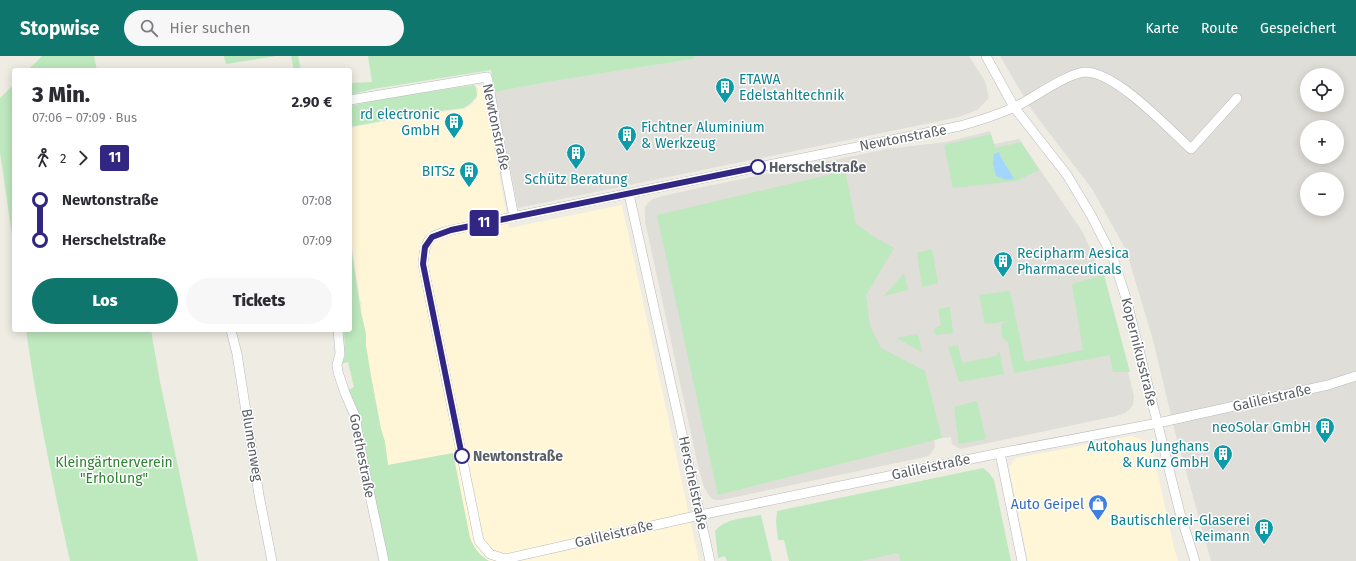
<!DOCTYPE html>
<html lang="de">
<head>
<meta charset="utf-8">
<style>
  body { margin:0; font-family:"Fira Sans",sans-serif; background:#f7f7f7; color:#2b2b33; height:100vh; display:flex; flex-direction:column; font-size:15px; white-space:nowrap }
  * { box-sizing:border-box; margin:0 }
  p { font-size:13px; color:#7c7c81 }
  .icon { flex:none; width:22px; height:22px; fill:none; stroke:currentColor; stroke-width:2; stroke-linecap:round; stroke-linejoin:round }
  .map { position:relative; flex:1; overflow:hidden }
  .drawer { position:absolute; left:12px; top:12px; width:340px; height:264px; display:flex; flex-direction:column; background:#fff; border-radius:4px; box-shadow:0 2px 10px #0003 }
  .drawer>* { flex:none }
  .badge { padding:0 8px; border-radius:3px; font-size:14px; line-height:26px }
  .tools { position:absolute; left:1300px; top:12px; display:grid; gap:8px }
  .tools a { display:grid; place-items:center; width:44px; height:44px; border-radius:50%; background:#fff; box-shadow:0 2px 10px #0003; font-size:20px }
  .map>.badge { position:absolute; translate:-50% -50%; box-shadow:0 0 0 2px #fff }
  .legs { display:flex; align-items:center; gap:6px; height:44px; padding:0 20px; font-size:13px }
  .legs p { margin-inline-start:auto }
  .overview { display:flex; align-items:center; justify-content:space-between; height:68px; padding:0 20px }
  h1 { font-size:22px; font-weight:800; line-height:30px }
  .primary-button { display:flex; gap:8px; margin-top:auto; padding:8px 20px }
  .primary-button a { flex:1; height:46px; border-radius:24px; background:#0f766e; color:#fff; font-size:16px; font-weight:800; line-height:46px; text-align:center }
  .primary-button a+a { background:#f7f7f7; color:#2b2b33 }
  ul { padding:0 20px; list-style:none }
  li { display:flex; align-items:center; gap:14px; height:40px; font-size:15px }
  li i { display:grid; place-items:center; width:6px; height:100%; margin:0 5px; background:currentColor }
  li i::after { content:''; width:10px; height:10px; margin:-5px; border:3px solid; border-radius:50%; background:#fff }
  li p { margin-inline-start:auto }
  li:first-child i { background:linear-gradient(#0000 50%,currentColor 0) }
  li:last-child i { background:linear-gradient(currentColor 50%,#0000 0) }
  header { display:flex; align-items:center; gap:24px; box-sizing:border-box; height:56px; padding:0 20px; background:#0f766e; color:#fff }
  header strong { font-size:19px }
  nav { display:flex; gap:22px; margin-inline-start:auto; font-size:14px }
  .search { width:280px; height:36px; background:#f7f7f7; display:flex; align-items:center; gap:10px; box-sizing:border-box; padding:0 14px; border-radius:22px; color:#7c7c81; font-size:15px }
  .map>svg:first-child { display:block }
  .commercial { fill:#fff6d8 }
  .industrial { fill:#dfded8; fill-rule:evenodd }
  .green { fill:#bee8be }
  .water { fill:#a3d6ff }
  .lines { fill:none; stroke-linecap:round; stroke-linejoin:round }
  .minor-casing { stroke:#b6b9be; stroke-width:10 }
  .minor { stroke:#fff; stroke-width:9 }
  .line-1-casing { stroke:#fff; stroke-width:9 }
  .line-1 { stroke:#312783; stroke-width:6 }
  .stop-1-dot { fill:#fff; stroke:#312783; stroke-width:2 }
  .labels { text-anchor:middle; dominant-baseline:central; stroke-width:3; stroke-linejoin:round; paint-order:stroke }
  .culture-label { font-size:14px; fill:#0d838f; stroke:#fff; text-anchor:end }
  .street-label { font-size:14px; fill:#5b5f65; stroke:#fff }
  .stop-label { font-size:14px; font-weight:bold; fill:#5b5f65; stroke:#fff; text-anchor:start }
  .park-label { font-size:14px; fill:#2e8232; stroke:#fff }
  .shop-label { font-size:14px; fill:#366cbe; stroke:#fff; text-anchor:end }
</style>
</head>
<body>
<header>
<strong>Stopwise</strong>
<div class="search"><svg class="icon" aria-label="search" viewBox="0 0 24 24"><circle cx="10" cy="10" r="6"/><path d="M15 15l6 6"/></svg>Hier suchen</div>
<nav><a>Karte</a><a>Route</a><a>Gespeichert</a></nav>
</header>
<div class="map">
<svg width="1356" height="505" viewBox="0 0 1356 505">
  <rect width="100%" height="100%" fill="#efece3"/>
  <!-- commercial -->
  <g class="commercial">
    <polygon points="476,29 482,30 484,38 509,172 622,149 699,505 489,505 480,500 476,494 470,482 453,397 388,409 385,386 381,373 371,320 366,290 366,278 361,256 362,246 360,244 350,175 350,72 407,61 464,53 471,49 477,42 478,33"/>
    <polygon points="1132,380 1151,387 1174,492 1178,505 1028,505 1009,411 1016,402"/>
  </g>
  <!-- industrial -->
  <g class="industrial">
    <polygon points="696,0 969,0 985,25 989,42 977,54 959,61 518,152 495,36 553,25 693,3"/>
    <path d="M1000 0H1356V505H1211L1175 376 1153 284 1126 194 1092 133 1031 53ZM1307 19H1337V49H1307ZM1307 71H1337V101H1307ZM1307 123H1337V153H1307Z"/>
    <polygon points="990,75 994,88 1019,83 1082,175 1095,202 1111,249 1134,340 1133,349 1129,354 1125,357 1116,360 960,393 952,388 951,381 934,383 935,391 930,399 925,401 721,444 715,444 711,442 708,438 704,431 698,410 645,165 645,151 648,147 653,143 663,140 698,132 887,93 946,86"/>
    <polygon points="898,497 900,505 862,505"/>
  </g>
  <!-- green -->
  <g class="green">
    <polygon points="42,0 94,0 97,14 28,14"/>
    <polygon points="224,0 276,0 226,8"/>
    <polygon points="291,0 298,0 301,14 294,14"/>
    <polygon points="368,0 696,0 693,3 553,25 495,36 491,14 373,33 350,39 350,27 372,26"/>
    <polygon points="14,28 14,193 0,96 0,42"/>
    <polygon points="474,29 476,32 477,40 471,47 464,52 417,58 350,71 350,50 381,43"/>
    <polygon points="991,78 995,92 1021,86 1039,114 1016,125 953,132 944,89"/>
    <polygon points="845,115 856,168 871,179 894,192 866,239 870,270 881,292 925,315 942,382 718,439 657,159"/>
    <path d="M350 184 361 256 366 278V290L371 320 381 373 385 386 388 409 453 397 470 482C475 493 478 498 489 505H388L376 452 361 373 355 348 348 334 354 331 348 306 341 308 345 300 344 274H350Z"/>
    <polygon points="932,193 938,227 922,231 917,197"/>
    <polygon points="904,217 908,234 884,240"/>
    <polygon points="1104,219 1130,316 1113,316 1110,299 1014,317 1008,287 1002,281 1001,268 1011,265 985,268 979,239 1010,235 1025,306 1083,294 1072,228"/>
    <polygon points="950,251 953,277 935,279 934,273 941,269 938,253"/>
    <path d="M26 274H151L160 326 198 505H70C53 428 37 352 26 274Z"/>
    <polygon points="918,278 922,296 896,282"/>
    <polygon points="958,289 962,307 996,300 999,295 1004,318 959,326 948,291"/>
    <polygon points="977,345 986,383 959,388 954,351"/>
    <polygon points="983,412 989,417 994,424 1011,505 900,505 898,497 862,505 789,505 784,484 778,484 776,466 777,455"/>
    <path d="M761 459 772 505H727L725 500 718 502 715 475C726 462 745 462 761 459Z"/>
  </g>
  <!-- water -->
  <path class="water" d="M999 96C1003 108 1009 112 1014 123L1006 124 996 120 993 108 994 98Z"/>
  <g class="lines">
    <defs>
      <g id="minor">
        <polyline points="986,0 1014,51 1067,119 1091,159 1113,202 1126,242 1180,457 1195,505"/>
        <path d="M1237 42 1191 93C1168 72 1117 17 1086 16 1069 16 1032 43 1015 51 997 59 978 65 960 70L498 164C487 167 437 175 431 182 424 189 424 199 423 208L479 485 490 498 505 503 700 459 1000 397 1158 367 1328 329 1356 320"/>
        <polyline points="350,44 487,21 514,161"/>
        <polyline points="629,138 710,505"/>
        <polyline points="231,274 237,298 259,439 272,505"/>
        <polyline points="338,274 340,298 337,309 338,316 345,337 355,360 364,411 384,505"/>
        <polyline points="1000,397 1022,505"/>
      </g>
    </defs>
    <!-- minor casing -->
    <use href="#minor" class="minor-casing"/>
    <!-- minor -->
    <use href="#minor" class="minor"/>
  </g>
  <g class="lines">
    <defs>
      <polyline id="line-1" points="462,400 423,208 425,191 432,181 451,174 758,111"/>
    </defs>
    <!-- line-1 casing -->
    <use href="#line-1" class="line-1-casing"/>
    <!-- line-1 -->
    <use href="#line-1" class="line-1"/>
  </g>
  <!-- icons -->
  <defs>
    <symbol id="building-pin" viewBox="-11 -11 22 30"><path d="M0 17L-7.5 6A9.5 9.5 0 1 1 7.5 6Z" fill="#0f9aa8" stroke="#fff"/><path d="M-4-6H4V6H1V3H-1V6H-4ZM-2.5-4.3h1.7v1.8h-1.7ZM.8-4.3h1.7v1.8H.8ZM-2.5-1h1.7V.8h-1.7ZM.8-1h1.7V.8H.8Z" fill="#fff"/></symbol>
    <symbol id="shop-pin" viewBox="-11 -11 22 30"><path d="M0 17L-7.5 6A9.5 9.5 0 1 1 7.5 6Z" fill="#3f7fe0" stroke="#fff"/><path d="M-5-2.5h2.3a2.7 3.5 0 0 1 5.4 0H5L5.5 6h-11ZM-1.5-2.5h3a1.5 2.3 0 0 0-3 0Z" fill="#fff"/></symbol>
  </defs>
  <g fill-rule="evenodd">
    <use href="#building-pin" x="714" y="20" width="22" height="30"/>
    <use href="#building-pin" x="443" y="55" width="22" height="30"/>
    <use href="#building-pin" x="616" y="68" width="22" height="30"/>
    <use href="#building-pin" x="565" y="86" width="22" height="30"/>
    <use href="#building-pin" x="458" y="104" width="22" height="30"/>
    <use href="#building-pin" x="992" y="194" width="22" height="30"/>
    <use href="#building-pin" x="1314" y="360" width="22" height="30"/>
    <use href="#building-pin" x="1212" y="387" width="22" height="30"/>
    <use href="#shop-pin" x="1087" y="437" width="22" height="30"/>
    <use href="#building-pin" x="1253" y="461" width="22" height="30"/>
  </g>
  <!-- markers -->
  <g class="stop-1-dot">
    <circle cx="758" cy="111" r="7"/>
    <circle cx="462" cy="400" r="7"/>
  </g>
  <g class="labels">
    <!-- culture labels -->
    <g class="culture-label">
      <text x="739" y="23" text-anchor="start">ETAWA<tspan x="739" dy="16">Edelstahltechnik</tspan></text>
      <text x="440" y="58">rd electronic<tspan x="440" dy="16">GmbH</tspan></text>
      <text x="641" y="71" text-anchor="start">Fichtner Aluminium<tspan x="641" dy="16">&amp; Werkzeug</tspan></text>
      <text x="455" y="115">BITSz</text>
      <text x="576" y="123" text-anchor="middle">Schütz Beratung</text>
      <text x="1017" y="197" text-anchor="start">Recipharm Aesica<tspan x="1017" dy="16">Pharmaceuticals</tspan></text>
      <text x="1311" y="371">neoSolar GmbH</text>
      <text x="1209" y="390">Autohaus Junghans<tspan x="1209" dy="16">&amp; Kunz GmbH</tspan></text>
      <text x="1250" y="464">Bautischlerei-Glaserei<tspan x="1250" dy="16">Reimann</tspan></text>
    </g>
    <!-- street labels -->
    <g class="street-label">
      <text transform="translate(496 71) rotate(78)">Newtonstraße</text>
      <text transform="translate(903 82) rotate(-11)">Newtonstraße</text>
      <text transform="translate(1139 296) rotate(76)">Kopernikusstraße</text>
      <text transform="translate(1272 342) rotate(-13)">Galileistraße</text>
      <text transform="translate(252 389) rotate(81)">Blumenweg</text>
      <text transform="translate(362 400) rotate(79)">Goethestraße</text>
      <text transform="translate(931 411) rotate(-12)">Galileistraße</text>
      <text transform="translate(693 427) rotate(78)">Herschelstraße</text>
      <text transform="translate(614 478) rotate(-13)">Galileistraße</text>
    </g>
    <!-- stop labels -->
    <g class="stop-label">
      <text x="769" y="111">Herschelstraße</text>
      <text x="473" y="400">Newtonstraße</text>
    </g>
    <!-- park labels -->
    <g class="park-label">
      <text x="114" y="406">Kleingärtnerverein<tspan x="114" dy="16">"Erholung"</tspan></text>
    </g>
    <!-- shop labels -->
    <g class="shop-label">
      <text x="1084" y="448">Auto Geipel</text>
    </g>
  </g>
</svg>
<div class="tools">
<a><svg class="icon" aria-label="locate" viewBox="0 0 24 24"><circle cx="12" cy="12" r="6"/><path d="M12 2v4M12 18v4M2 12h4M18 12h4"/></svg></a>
<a>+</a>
<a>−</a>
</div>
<b class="badge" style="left:484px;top:167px;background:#312783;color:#fff">11</b>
<section class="drawer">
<div class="overview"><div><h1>3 Min.</h1><p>07:06 – 07:09 · Bus</p></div><b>2.90 €</b></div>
<div class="legs"><svg class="icon" aria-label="walk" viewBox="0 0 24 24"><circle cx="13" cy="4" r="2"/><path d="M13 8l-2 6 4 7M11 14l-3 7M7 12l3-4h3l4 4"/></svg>2<svg class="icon" aria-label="forward" viewBox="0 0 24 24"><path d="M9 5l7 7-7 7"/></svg><b class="badge" style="background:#312783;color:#fff">11</b></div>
<ul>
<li><i style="color:#312783"></i><b>Newtonstraße</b><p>07:08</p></li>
<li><i style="color:#312783"></i><b>Herschelstraße</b><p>07:09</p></li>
</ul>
<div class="primary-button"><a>Los</a><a>Tickets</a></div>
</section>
</div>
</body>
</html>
